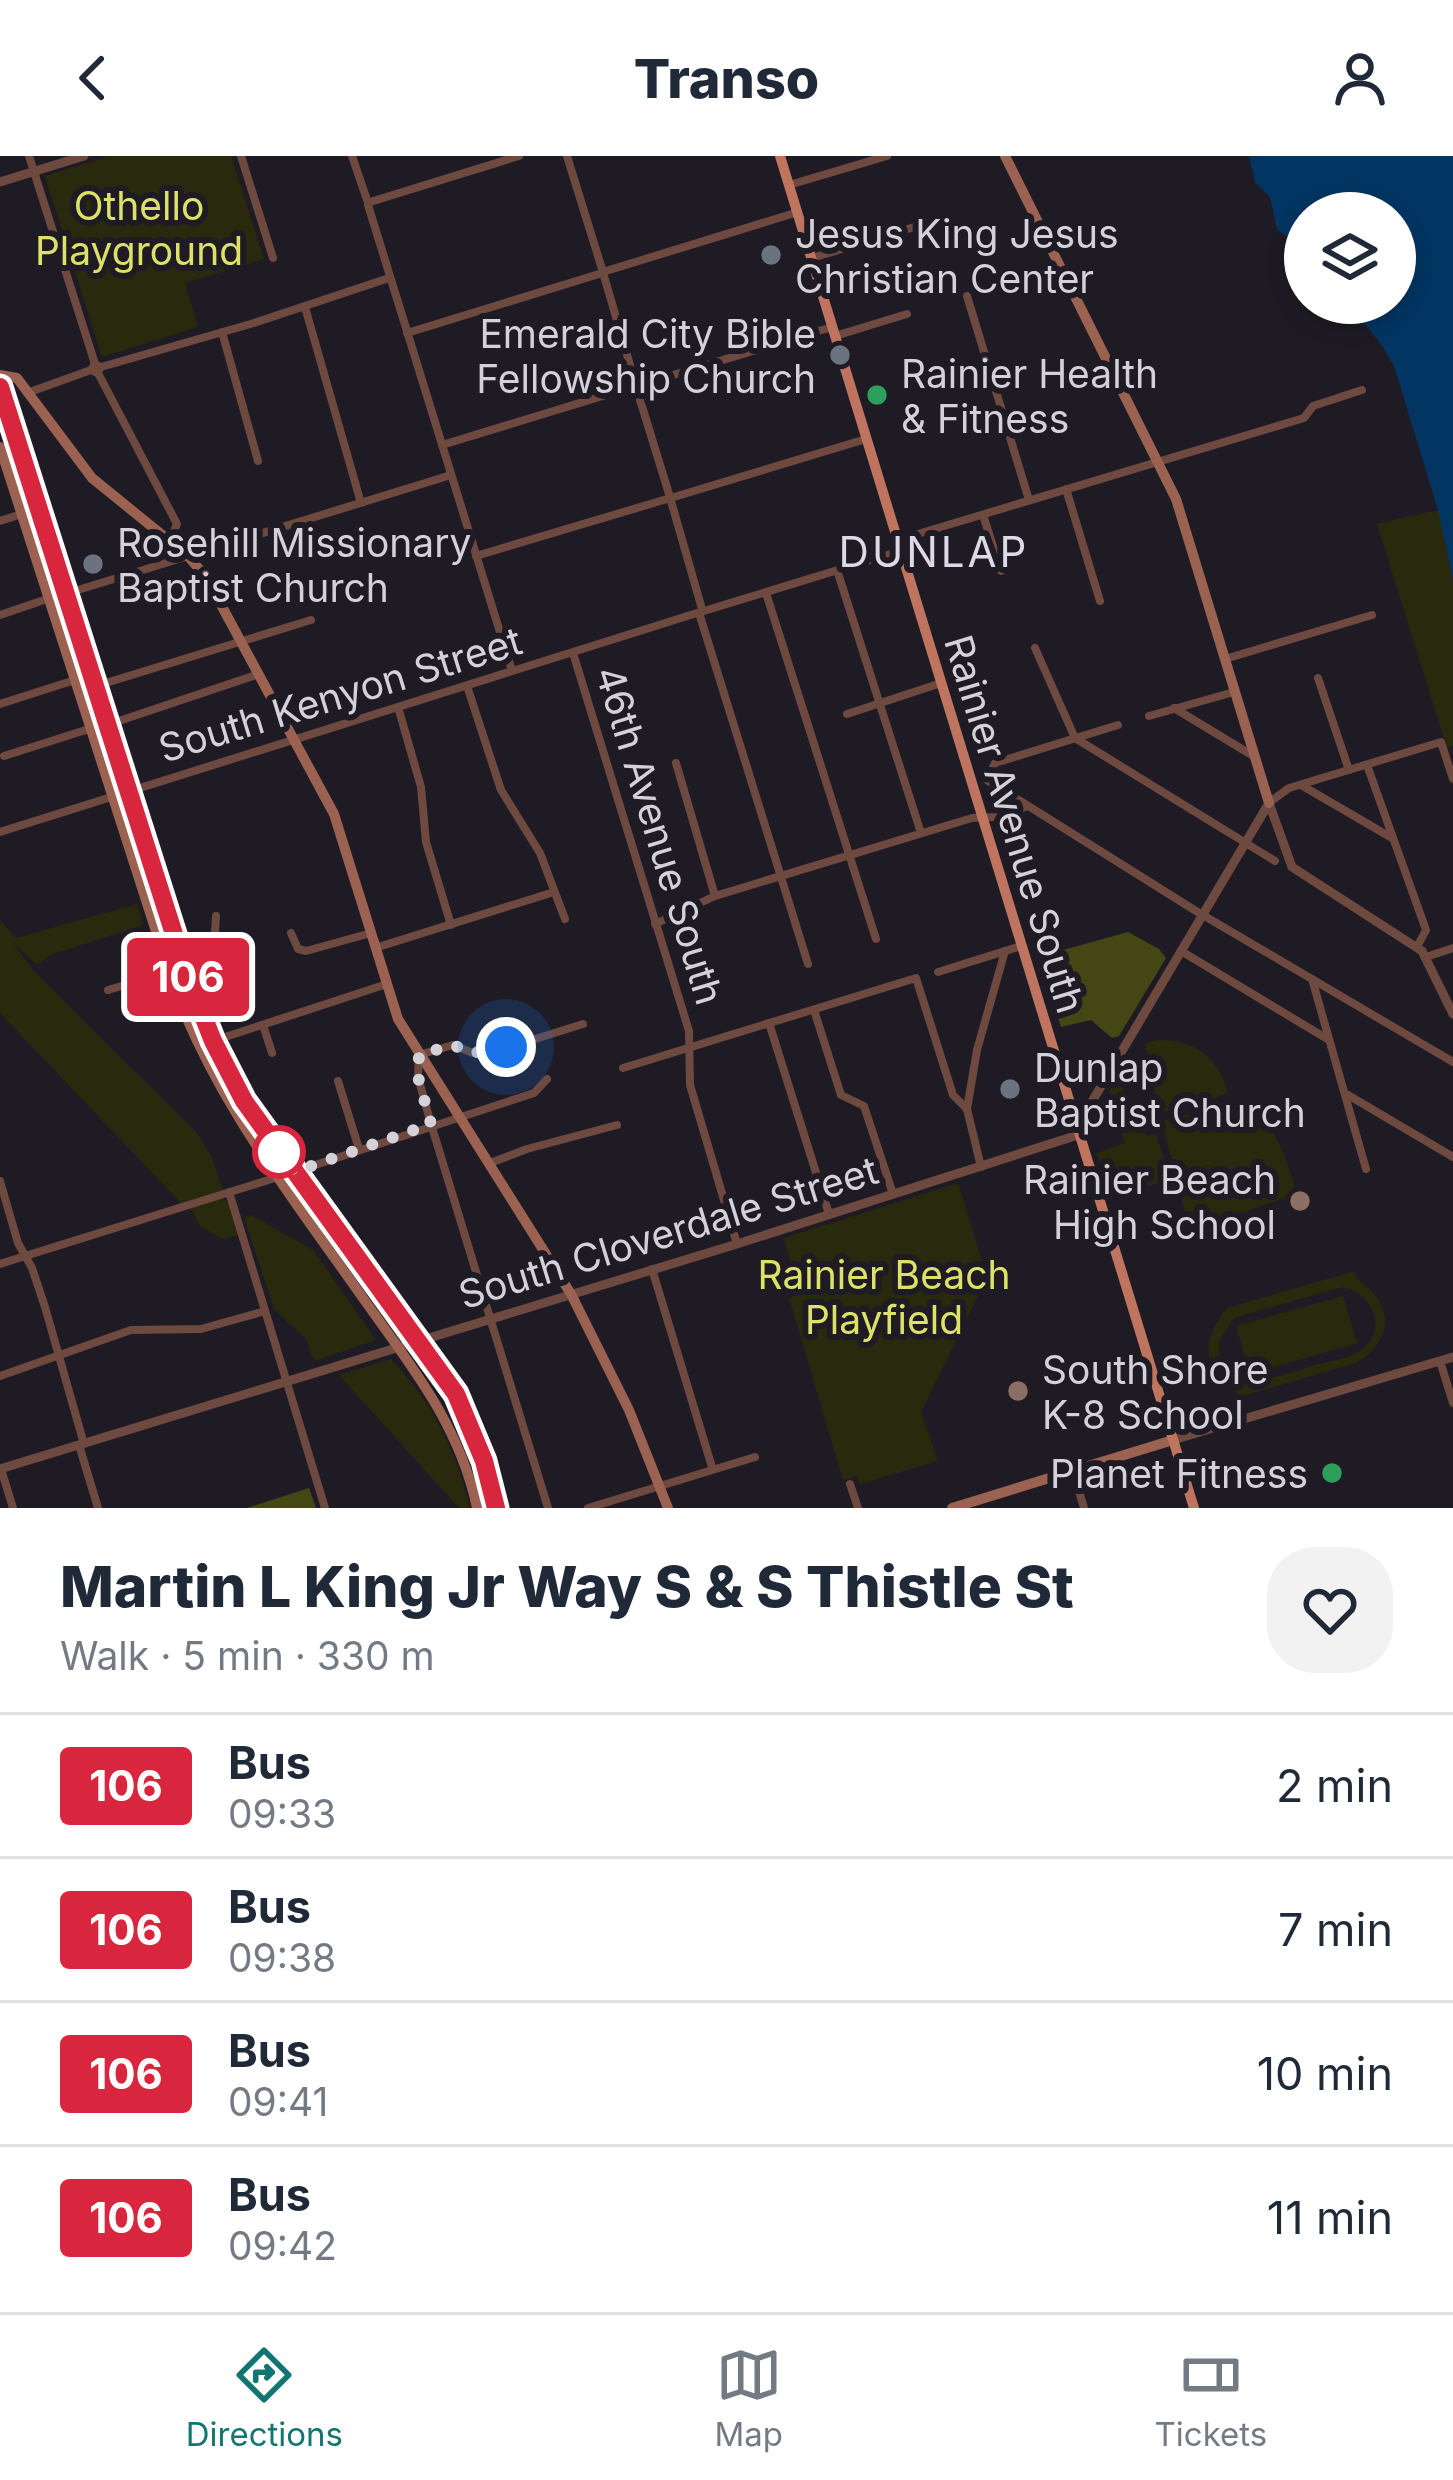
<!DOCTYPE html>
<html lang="en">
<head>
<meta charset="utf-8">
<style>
  body { margin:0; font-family:Inter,sans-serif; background:#f2f2f3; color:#1f2937; height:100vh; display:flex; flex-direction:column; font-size:45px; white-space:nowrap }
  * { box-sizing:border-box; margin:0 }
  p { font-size:39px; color:#747a83 }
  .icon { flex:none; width:66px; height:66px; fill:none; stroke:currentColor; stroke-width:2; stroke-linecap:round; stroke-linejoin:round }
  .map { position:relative; height:1352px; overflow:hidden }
  .sheet { display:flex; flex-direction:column; background:#fff; flex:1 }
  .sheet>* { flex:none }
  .badge { padding:0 24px; border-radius:9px; font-size:42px; line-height:78px }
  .buttons { position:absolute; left:1284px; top:36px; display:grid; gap:24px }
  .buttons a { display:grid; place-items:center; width:132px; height:132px; border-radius:50%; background:#fff; box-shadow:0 6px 18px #0003; font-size:60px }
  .you { position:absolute; width:60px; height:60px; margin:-30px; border:9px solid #fff; border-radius:50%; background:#1a73e8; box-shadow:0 0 0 18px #1a73e833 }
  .map>.badge { position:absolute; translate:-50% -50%; box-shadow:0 0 0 6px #fff }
  .round { display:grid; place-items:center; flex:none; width:126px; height:126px; border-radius:48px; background:#f2f2f3 }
  .summary { display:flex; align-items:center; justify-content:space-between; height:204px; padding:0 60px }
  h1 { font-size:57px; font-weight:800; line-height:90px }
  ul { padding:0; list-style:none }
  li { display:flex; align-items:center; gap:36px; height:144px; padding:0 60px; border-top:3px solid #e0e1e3 }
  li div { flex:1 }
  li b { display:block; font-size:45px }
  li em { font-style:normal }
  li .badge { min-width:132px; font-weight:700; text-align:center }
  header { display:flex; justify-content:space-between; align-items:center; height:156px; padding:0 60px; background:#fff; font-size:54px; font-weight:800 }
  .tab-bar { display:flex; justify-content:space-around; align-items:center; height:168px; border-top:3px solid #e0e1e3; background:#fff; font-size:33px; color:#747a83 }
  .tab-bar a { display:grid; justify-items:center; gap:6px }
  .tab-bar .active { color:#127670 }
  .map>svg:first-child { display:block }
  .green { fill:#292a0d; fill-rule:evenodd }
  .forest { fill:#444614 }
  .water { fill:#033562 }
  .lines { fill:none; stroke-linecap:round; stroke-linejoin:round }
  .minor { stroke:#6d493f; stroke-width:8 }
  .tertiary { stroke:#6d493f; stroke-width:9 }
  .secondary { stroke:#9b6151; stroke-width:10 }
  .primary { stroke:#be745f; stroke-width:10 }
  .tram { stroke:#a5a2a9; stroke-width:3 }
  .line-casing { stroke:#fff; stroke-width:27 }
  .line { stroke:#d7263d; stroke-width:18 }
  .walk { stroke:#d4d2d8; stroke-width:12; stroke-dasharray:0 21.6 }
  .worship-dot { fill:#6b7280; stroke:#1f1b24; stroke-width:4.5 }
  .leisure-dot { fill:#2e9e5b; stroke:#1f1b24; stroke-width:4.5 }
  .stop-dot { fill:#fff; stroke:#d7263d; stroke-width:6 }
  .education-dot { fill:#8d6e63; stroke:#1f1b24; stroke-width:4.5 }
  .labels { text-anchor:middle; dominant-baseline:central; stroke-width:12; stroke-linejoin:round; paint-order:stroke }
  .park-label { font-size:39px; fill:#dce267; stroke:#1f1b24 }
  .poi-label { font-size:39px; fill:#d4d2d8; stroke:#1f1b24; text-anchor:start }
  .street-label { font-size:39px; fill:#d4d2d8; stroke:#1f1b24 }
  .neighbourhood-label { font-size:42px; letter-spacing:3px; fill:#ded9e6; stroke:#1f1b24 }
</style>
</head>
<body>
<header><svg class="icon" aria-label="back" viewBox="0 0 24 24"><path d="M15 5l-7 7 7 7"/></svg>Transo<svg class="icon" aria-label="person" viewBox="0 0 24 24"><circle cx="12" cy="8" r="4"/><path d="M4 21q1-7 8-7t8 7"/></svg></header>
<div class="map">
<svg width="1453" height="1352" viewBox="0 0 1453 1352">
  <rect width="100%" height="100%" fill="#1f1b24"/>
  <!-- green -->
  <g class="green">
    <polygon points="110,0 231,0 264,103 185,127 198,171 102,201 45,20"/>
    <polygon points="1438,354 1453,369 1453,589 1447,592 1377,368"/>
    <polygon points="137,748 143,769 50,799 37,809 13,787 34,815 197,977 212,1002 223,1034 181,1047 0,857 0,764 16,782"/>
    <path d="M1157 884C1194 883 1219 902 1228 937 1205 945 1180 959 1158 954L1145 887Z"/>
    <polygon points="1118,922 1146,980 1156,978 1170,1023 1110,1042 1097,997 1125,987 1109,935"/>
    <path d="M1220 950C1274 951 1283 994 1297 1038L1193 1073 1188 1070 1162 965Z"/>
    <polygon points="958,1027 987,1121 921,1256 938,1305 860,1328 857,1320 843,1324 789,1142 800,1138 784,1082"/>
    <polygon points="223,1042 230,1050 239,1079 222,1083 200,1070 191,1052"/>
    <polygon points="251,1059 313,1094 376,1184 314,1205 306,1183 274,1153 244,1061"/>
    <path d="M1355 1115C1359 1128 1365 1127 1374 1138 1396 1163 1382 1193 1356 1207L1239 1241C1234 1229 1226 1229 1218 1219 1199 1195 1212 1171 1227 1152ZM1342 1131C1372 1136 1390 1173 1361 1194 1349 1203 1330 1205 1315 1209 1281 1219 1217 1247 1219 1185L1234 1162Z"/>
    <polygon points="1343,1140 1357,1187 1250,1218 1236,1170"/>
    <path d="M391 1203C433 1248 455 1292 470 1352H459L339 1219Z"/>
  </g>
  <!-- forest -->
  <g class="forest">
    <polygon points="1128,776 1159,793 1166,802 1119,880 1112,882 1091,864 1061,871 1038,801"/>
    <polygon points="309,1332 316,1352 247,1352"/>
  </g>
  <!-- water -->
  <polygon class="water" points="1249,0 1453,0 1453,424 1438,354 1394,210 1381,188 1347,147 1395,147 1395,57 1305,57 1305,96 1277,73 1270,41 1255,26"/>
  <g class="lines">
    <!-- minor -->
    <g class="minor">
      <polyline points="29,0 95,208"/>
      <polyline points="241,0 273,102"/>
      <polyline points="352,0 367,44"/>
      <polyline points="567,0 602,113"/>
      <polyline points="789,29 887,0"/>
      <polyline points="370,46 519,0"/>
      <polyline points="368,49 512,515"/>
      <polyline points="812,102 934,65"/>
      <polyline points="606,115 798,56"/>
      <polyline points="604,120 635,226"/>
      <polyline points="967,140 1029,344"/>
      <polyline points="305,151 361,347"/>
      <polyline points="222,176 258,305"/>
      <polyline points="407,177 599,118"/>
      <polyline points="835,180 907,158"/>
      <polyline points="101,211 254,167 389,122"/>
      <polyline points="98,217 177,368 170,385"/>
      <polyline points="640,229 832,171"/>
      <polyline points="637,234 669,338"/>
      <polyline points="27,237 91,214 97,217 101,211 95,208 91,214"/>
      <polyline points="442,289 632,231"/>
      <polyline points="1066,333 1100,445"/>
      <polyline points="674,341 866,283"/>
      <polyline points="671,345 702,453"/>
      <polyline points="983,359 1001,415"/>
      <polyline points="0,365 22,358"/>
      <polyline points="898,384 1304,262 1313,250 1362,234"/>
      <polyline points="476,400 667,343"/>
      <polyline points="837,414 921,677"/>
      <polyline points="766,437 876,783"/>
      <polyline points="65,438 451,319"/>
      <polyline points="704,455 900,395"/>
      <polyline points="0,459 50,442"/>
      <polyline points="700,460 808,808"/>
      <polyline points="1035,492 1075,582 1275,705"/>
      <polyline points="573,497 689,875 690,929 737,1088"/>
      <polyline points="1225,503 1372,459"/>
      <polyline points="1318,522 1349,614"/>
      <polyline points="96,530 311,464"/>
      <polyline points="467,530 501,634 540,697 565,763"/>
      <polyline points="0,548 75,524"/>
      <polyline points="398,551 421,631 426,686 451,769"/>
      <polyline points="1174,552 1255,601"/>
      <polyline points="847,558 941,527"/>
      <polyline points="1149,560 1234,536"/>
      <polyline points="107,569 259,518"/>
      <polyline points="1118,569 995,607 987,624 1196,755 1453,906"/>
      <polyline points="4,600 92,572"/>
      <polyline points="676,607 715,740"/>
      <polyline points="1367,609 1426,774 1417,791"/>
      <polyline points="1301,629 1392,682"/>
      <polyline points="1270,646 1289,632 1441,586 1453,623"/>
      <polyline points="0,676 697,457"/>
      <polyline points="655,768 715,740 972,662 994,661 1025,651"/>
      <polyline points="291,777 298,793 306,795 371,777"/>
      <polyline points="375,792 554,736"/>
      <polyline points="1181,795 1329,884"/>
      <polyline points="1426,801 1453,792"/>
      <polyline points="183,805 205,798 214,791 216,760"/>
      <polyline points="938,816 1021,790"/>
      <polyline points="1312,823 1366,1013"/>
      <polyline points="108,834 169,816"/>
      <polyline points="814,854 841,939 864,950 893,1038"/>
      <polyline points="769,867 829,1058"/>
      <polyline points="263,869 272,897"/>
      <polyline points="213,885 387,828"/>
      <polyline points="623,912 916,822 953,939 967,953 981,1011"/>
      <polyline points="338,925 359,993"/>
      <polyline points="1348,939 1453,1001"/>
      <polyline points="967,953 977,894 1005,795"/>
      <polyline points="490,1007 527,993 617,969"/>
      <polyline points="294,1016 534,937 547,923"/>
      <polyline points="0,1025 18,1087 32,1112 45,1151 84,1288"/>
      <polyline points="229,1036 325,1352"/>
      <polyline points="0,1108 278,1021"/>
      <polyline points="652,1113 712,1311"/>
      <polyline points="1440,1205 1453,1247"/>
      <polyline points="0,1220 131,1174 201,1173 265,1155"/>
      <polyline points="79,1289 98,1352"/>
      <polyline points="1,1313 13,1352"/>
      <polyline points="1073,1315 1084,1352"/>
      <polyline points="850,1328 858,1352"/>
      <polyline points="548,1352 431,968 418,921 419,899 453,889 473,897 513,890 583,868"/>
      <polyline points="588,1352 755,1301"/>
    </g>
    <!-- tertiary -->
    <g class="tertiary">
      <polyline points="0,26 84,0"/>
      <polyline points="1269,647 1292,711 1422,795 1453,858"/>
      <polyline points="1173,1284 1453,1201"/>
      <polyline points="0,1313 737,1088 1078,979 1084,959 1269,647"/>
    </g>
    <!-- secondary -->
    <g class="secondary">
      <polyline points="1005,0 1176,343 1269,647"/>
      <polyline points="0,219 17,222 92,322 188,400 206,421 334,658 398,863 571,1138 629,1254 668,1352"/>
      <path d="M0 231 187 819C203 862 219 905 243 944 323 1075 467 1199 496 1352"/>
      <path d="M0 291 172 825C216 947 291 1039 365 1145 412 1211 460 1270 477 1352"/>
      <polyline points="952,1352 1173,1284"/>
    </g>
    <!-- primary -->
    <polyline class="primary" points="780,0 1194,1352"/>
    <!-- tram -->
    <path class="tram" d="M0 254 201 874C246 975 320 1061 384 1150 430 1214 473 1274 491 1352"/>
  </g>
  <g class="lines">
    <defs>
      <polyline id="line" points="0,231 187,819 213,885 244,945 456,1238 484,1305 496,1352"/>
    </defs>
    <!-- line casing -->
    <use href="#line" class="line-casing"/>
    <!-- line -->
    <use href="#line" class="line"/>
    <!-- walk -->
    <polyline class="walk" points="279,996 294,1016 431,968 418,921 419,899 453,889 473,897 506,891"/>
  </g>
  <!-- markers -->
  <g class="worship-dot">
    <circle cx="771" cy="99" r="12"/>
    <circle cx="840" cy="199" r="12"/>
    <circle cx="93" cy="408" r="12"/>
    <circle cx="1010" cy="933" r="12"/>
  </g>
  <g class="leisure-dot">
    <circle cx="877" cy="239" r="12"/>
    <circle cx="1332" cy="1317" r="12"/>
  </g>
  <circle class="stop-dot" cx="279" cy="996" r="24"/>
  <g class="education-dot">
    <circle cx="1300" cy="1045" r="12"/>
    <circle cx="1018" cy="1235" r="12"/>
  </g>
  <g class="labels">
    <!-- park labels -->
    <g class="park-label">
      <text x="139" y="49">Othello<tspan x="139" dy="45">Playground</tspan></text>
      <text x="884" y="1118">Rainier Beach<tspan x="884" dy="45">Playfield</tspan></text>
    </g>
    <!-- poi labels -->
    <g class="poi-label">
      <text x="795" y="77">Jesus King Jesus<tspan x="795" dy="45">Christian Center</tspan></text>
      <text x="816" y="177" text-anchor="end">Emerald City Bible<tspan x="816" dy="45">Fellowship Church</tspan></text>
      <text x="901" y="217">Rainier Health<tspan x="901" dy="45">&amp; Fitness</tspan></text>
      <text x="117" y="386">Rosehill Missionary<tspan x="117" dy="45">Baptist Church</tspan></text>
      <text x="1034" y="911">Dunlap<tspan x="1034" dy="45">Baptist Church</tspan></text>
      <text x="1276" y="1023" text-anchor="end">Rainier Beach<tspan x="1276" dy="45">High School</tspan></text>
      <text x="1042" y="1213">South Shore<tspan x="1042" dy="45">K-8 School</tspan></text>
      <text x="1308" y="1317" text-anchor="end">Planet Fitness</text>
    </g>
    <!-- street labels -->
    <g class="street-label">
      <text transform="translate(340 538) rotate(-17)">South Kenyon Street</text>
      <text transform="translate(1015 668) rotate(73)">Rainier Avenue South</text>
      <text transform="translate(660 679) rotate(73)">46th Avenue South</text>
      <text transform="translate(668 1076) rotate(-17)">South Cloverdale Street</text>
    </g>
    <!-- neighbourhood labels -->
    <g class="neighbourhood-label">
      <text x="934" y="395">DUNLAP</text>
    </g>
  </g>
</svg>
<div class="buttons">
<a><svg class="icon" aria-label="layers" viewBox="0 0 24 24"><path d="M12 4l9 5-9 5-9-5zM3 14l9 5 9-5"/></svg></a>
</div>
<div class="you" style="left:506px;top:891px"></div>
<b class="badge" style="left:188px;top:821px;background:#d7263d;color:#fff">106</b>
</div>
<section class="sheet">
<div class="summary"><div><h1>Martin L King Jr Way S &amp; S Thistle St</h1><p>Walk · 5 min · 330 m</p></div><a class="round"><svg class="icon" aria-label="heart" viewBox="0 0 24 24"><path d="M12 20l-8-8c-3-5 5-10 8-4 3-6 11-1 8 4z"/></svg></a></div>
<ul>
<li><span class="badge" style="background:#d7263d;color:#fff">106</span><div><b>Bus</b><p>09:33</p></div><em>2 min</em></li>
<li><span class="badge" style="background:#d7263d;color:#fff">106</span><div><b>Bus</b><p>09:38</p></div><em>7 min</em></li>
<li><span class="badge" style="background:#d7263d;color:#fff">106</span><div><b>Bus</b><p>09:41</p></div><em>10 min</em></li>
<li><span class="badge" style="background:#d7263d;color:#fff">106</span><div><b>Bus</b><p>09:42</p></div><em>11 min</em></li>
</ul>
</section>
<nav class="tab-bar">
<a class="active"><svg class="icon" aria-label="directions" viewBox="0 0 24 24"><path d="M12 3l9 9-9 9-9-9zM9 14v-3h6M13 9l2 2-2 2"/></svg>Directions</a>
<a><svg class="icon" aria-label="map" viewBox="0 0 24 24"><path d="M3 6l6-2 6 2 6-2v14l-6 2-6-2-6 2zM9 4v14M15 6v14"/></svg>Map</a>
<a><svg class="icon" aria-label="tickets" viewBox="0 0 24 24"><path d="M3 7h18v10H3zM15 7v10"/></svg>Tickets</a>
</nav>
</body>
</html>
